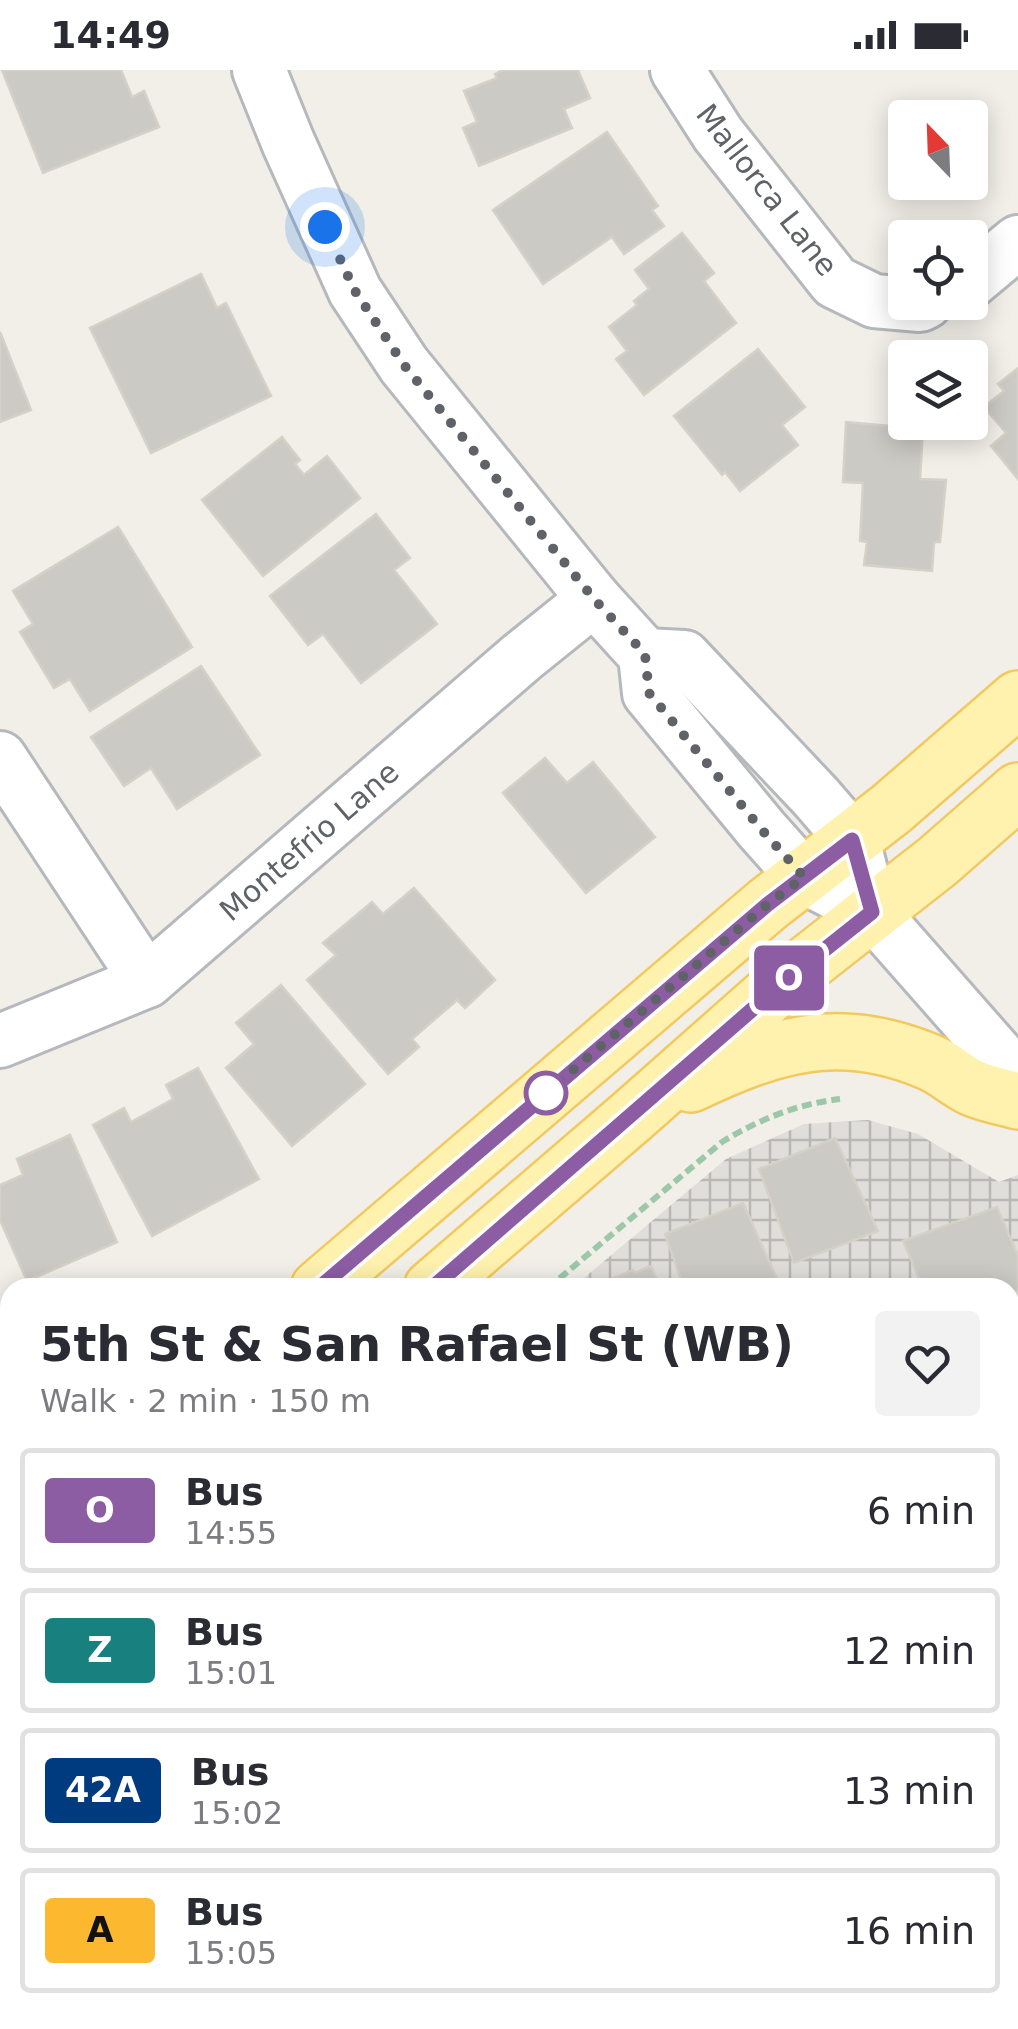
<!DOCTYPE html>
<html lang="en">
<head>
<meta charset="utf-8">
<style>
  body { margin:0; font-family:"DejaVu Sans",sans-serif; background:#f2f2f3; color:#2b2b33; height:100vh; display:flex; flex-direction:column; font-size:38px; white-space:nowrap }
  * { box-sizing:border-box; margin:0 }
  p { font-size:32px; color:#7c7c81 }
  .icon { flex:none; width:55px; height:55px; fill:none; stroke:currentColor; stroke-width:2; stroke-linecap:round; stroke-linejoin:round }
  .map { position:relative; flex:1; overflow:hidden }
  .drawer { position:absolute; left:0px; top:1208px; width:1020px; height:752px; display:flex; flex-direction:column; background:#fff; border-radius:30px 30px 0 0; box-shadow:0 5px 25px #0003 }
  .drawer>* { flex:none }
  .badge { padding:0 20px; border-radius:8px; font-size:35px; line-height:65px }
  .needle { width:65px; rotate:337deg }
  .buttons { position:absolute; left:888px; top:30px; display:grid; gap:20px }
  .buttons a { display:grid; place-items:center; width:100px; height:100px; border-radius:10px; background:#fff; box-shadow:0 5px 25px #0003; font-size:50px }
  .you { position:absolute; width:50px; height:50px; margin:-25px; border:8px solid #fff; border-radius:50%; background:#1a73e8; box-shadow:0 0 0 15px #1a73e833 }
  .map>.badge { position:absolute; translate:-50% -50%; box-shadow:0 0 0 5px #fff }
  .round { display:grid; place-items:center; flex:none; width:105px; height:105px; border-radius:10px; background:#f2f2f3 }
  .head { display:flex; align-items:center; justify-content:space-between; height:170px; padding:0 40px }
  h1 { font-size:48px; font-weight:800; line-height:75px }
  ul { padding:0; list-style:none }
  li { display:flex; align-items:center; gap:30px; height:125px; margin:0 20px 15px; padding:0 20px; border:5px solid #e1e1e2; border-radius:10px }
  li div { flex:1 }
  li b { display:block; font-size:38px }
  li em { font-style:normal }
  li .badge { min-width:110px; font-weight:700; text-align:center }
  .status { display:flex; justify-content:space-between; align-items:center; height:70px; padding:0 50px; background:#fff; direction:ltr }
  .status svg { height:28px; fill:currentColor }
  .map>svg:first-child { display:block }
  .industrial { fill:url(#industrial-grid) }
  .building { fill:#cccac5; stroke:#d6d1c6; stroke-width:2.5 }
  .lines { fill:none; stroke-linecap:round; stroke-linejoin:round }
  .minor-tunnel { stroke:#ccccc8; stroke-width:52; stroke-dasharray:52 26; stroke-linecap:butt }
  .minor-casing { stroke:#b5b8bc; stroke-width:58 }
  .major-casing { stroke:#f2c960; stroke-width:60 }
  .path { stroke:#9cc7a9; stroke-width:6; stroke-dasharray:10 5; stroke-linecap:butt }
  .minor { stroke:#fff; stroke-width:52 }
  .major { stroke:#fff2af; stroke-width:55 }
  .line-casing { stroke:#fff; stroke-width:22 }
  .line { stroke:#8c5da3; stroke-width:15 }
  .walk { stroke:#5f6368; stroke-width:10; stroke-dasharray:0 18 }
  .stop-dot { fill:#fff; stroke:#8c5da3; stroke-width:5 }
  .labels { text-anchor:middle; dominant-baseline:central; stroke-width:9; stroke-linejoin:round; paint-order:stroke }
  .street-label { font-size:30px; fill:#5f6368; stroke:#fff }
</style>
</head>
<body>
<div class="status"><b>14:49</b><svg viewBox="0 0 49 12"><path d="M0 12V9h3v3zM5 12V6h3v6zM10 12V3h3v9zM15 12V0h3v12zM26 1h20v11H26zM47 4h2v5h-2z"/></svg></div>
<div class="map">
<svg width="1018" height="1959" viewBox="0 0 1018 1959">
  <defs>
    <pattern id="industrial-grid" width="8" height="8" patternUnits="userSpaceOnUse" patternTransform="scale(2.5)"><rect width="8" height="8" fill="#e0deda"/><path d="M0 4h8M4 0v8" fill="none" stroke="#b9b8b5"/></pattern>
  </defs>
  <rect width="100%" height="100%" fill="#f1efe8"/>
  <!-- industrial -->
  <g class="industrial">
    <polygon points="868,1050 918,1064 999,1112 1018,1105 1018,1507 1010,1510 1010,1218 572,1218 726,1089 804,1054"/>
    <polygon points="1018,1634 1018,1959 258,1959 254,1950 1010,1950 1010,1637"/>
  </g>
  <!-- building -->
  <g class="building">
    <polygon points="2,0 121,0 132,27 144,21 159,57 43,103"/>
    <polygon points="503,0 578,0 590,28 564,39 572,58 479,96 463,58 477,52 464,21 497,8 495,4"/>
    <polygon points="607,62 658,136 652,140 664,156 624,184 612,167 543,214 493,140"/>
    <polygon points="682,163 714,203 704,211 736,253 644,325 616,289 627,281 609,257 637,235 634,231 649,219 635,200"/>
    <polygon points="201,204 217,238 226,233 271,326 151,383 90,258"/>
    <polygon points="0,262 31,340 0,352"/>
    <polygon points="758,279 805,337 782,355 798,375 740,421 725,402 722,405 674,346"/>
    <polygon points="1018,298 1018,409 991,376 1006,363 984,337 1004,321 998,314"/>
    <polygon points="846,352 923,359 920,409 946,410 940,472 934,472 932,501 864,495 867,472 860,471 863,413 843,412"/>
    <polygon points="282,367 300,390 295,394 304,405 327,386 360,428 263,506 202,430"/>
    <polygon points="376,444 410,488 394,500 437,554 361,613 323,564 308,575 270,526"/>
    <polygon points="118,457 192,577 90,641 70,609 54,618 20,562 33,554 13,521"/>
    <polygon points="201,596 260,685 177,739 151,698 124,716 91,667"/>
    <polygon points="545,688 567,713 593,692 655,767 586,823 503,723"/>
    <polygon points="414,818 495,910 465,938 457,930 412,969 419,977 388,1004 307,910 336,885 323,873 372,832 383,844"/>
    <polygon points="281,915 365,1014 292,1076 226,998 254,974 236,953"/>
    <polygon points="198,998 259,1109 152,1166 93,1055 124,1038 131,1052 173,1029 166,1015"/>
    <polygon points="70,1065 117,1172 27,1211 0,1150 0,1115 23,1105 17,1089"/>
    <polygon points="835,1068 878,1161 794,1193 759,1099"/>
    <polygon points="743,1133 781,1218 684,1218 665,1164"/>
    <polygon points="997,1137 1018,1186 1018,1219 1010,1223 1010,1218 923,1218 903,1171"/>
    <polygon points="651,1196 660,1218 590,1218 633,1200 635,1203"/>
    <polygon points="1010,1359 1018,1379 1018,1466 1010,1469"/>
    <polygon points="1018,1706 1018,1839 1013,1841 1010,1834 1010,1709"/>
    <polygon points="0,1900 10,1924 10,1950 21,1950 24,1959 0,1959"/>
    <polygon points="290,1950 478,1950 454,1959 294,1959"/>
  </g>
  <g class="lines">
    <!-- minor-tunnel -->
    <g class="minor-tunnel">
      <polyline points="172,1950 186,1959"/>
      <polyline points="102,1959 116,1950"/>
    </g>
    <defs>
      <g id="minor">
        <polyline points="259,0 288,72 355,221 404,295 594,529 645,585 649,623 762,760 804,807 872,842 1018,1008"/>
        <polyline points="677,0 718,64 835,212 874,231 920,235 926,232"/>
        <polyline points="970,212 1018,172"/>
        <polyline points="645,585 684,587 816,727 853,770 863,809"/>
        <polyline points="0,688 147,911"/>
        <polyline points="0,971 147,911 522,587 594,529"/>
        <polyline points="1010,1579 1018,1576"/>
      </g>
      <g id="major">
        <path d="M691 1014C773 975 838 954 927 991 944 997 957 1011 973 1018 987 1024 1004 1027 1018 1031"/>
        <polyline points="319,1218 768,834 891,739 1018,629"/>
        <polyline points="432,1218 631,1047 785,911 938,791 1018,721"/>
        <polyline points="0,1546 10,1537"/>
      </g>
    </defs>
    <!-- minor casing -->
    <use href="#minor" class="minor-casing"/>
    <!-- major casing -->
    <use href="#major" class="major-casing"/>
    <!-- path -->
    <g class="path">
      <path d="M548 1218 722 1072C760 1049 797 1034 840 1029"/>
      <polyline points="0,1677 10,1669"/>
    </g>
    <!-- minor -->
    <use href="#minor" class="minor"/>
    <!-- major -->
    <use href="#major" class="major"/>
  </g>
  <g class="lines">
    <defs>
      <polyline id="line" points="319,1218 768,834 852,770 872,842 785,911 432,1218"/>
    </defs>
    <!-- line casing -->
    <use href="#line" class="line-casing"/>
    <!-- line -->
    <use href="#line" class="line"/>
    <!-- walk -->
    <polyline class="walk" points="325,157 355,221 404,295 594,529 645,584 649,623 762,760 804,807 768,834 546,1023"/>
  </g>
  <!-- markers -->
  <circle class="stop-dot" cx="546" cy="1023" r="20"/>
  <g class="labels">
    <!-- street labels -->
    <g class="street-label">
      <text transform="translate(767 120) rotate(52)">Mallorca Lane</text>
      <text transform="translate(309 771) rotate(-41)">Montefrio Lane</text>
    </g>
  </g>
</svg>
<div class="buttons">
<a><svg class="needle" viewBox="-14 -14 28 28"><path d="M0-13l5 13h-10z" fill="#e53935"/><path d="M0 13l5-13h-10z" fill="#7c7c81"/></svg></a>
<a><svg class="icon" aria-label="locate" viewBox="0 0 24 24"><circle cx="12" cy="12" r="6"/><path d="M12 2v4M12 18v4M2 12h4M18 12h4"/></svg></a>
<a><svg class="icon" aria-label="layers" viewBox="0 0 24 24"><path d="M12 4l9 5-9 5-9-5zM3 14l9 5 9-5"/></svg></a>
</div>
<div class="you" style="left:325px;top:157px"></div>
<b class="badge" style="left:789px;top:908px;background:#8c5da3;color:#fff">O</b>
<section class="drawer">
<div class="head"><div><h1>5th St &amp; San Rafael St (WB)</h1><p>Walk · 2 min · 150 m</p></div><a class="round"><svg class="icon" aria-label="heart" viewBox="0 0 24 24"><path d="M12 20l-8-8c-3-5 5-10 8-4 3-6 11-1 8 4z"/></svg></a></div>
<ul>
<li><span class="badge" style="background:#8c5da3;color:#fff">O</span><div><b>Bus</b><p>14:55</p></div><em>6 min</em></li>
<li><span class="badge" style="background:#18807f;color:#fff">Z</span><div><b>Bus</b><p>15:01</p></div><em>12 min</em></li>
<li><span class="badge" style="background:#003b80;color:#fff">42A</span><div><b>Bus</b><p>15:02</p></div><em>13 min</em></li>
<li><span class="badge" style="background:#fcb82e;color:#111">A</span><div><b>Bus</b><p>15:05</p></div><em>16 min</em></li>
</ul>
</section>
</div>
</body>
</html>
